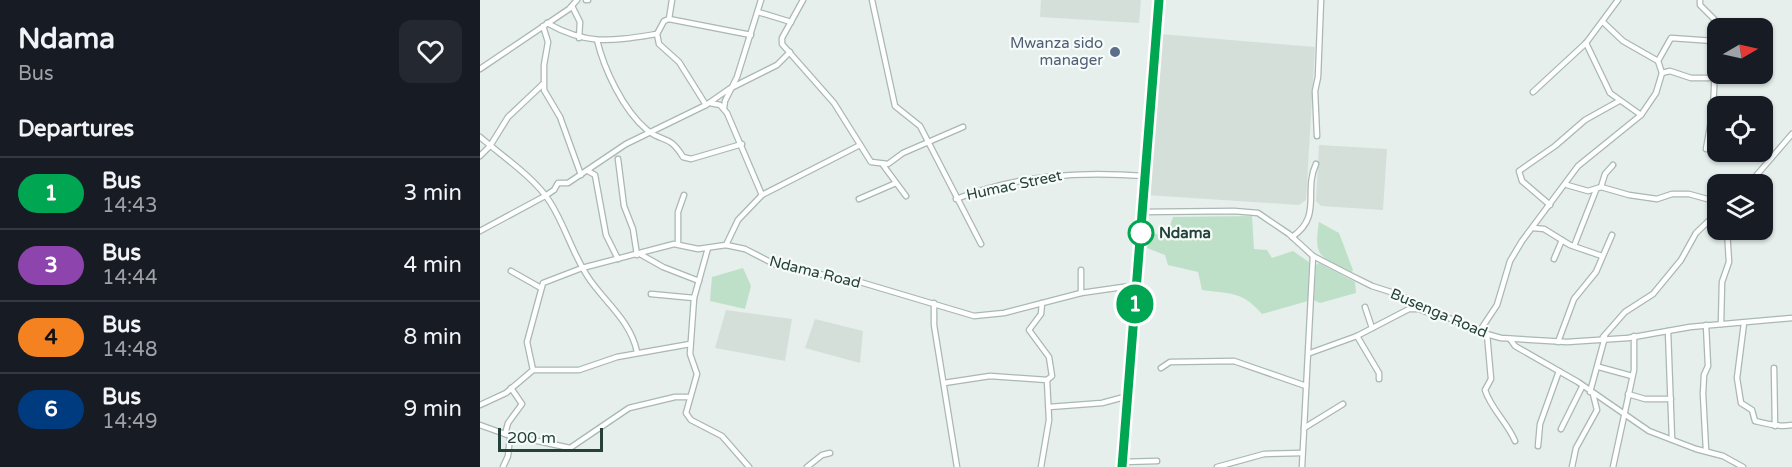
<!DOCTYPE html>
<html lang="en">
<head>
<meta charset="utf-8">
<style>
  body { margin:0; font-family:"Varela Round",sans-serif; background:#242831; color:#f1f3f6; height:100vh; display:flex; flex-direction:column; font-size:22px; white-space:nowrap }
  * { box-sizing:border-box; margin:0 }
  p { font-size:20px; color:#9ea1a6 }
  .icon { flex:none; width:33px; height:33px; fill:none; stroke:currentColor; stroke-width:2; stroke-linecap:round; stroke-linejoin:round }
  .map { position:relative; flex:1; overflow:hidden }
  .details { display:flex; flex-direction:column; background:#171b24; width:480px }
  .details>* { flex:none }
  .badge { padding:0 12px; border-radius:20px; font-size:21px; line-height:39px }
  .needle { width:39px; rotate:81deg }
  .fabs { position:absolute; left:1227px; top:18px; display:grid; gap:12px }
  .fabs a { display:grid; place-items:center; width:66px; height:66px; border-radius:12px; background:#171b24; box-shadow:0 2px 4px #0004; font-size:30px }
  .scale { position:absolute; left:18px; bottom:15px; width:105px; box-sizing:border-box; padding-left:6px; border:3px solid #24423a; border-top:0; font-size:16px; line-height:21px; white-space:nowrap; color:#24423a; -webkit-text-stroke:4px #f7fbf9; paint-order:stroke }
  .map>.badge { position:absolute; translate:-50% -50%; box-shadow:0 0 0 3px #fff }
  h2 { padding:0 18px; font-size:22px; line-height:54px }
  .round { display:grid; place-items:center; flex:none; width:63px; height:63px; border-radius:12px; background:#242831 }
  .overview { display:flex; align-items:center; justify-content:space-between; height:102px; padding:0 18px }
  h1 { font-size:28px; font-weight:700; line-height:45px }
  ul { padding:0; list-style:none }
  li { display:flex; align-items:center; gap:18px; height:72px; padding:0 18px; border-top:2px solid #363941 }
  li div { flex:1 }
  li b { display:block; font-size:22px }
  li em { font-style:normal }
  li .badge { min-width:66px; font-weight:700; text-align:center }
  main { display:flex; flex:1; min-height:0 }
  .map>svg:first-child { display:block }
  .built { fill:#d4dfda }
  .green { fill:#bfe0c8 }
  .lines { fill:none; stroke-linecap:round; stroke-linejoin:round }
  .minor-casing { stroke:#a8b8b2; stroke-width:7 }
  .highway-casing { stroke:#c2cac8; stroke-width:10 }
  .minor { stroke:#fff; stroke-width:4.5 }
  .highway { stroke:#2f6f62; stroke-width:8 }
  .line-casing { stroke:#fff; stroke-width:14 }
  .line { stroke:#00a651; stroke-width:9 }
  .service-dot { fill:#5c6f8a; stroke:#f7fbf9; stroke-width:2 }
  .stop-dot { fill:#fff; stroke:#00a651; stroke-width:3 }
  .labels { text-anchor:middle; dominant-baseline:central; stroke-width:4.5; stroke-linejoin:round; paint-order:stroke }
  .service-label { font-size:15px; fill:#4e5e75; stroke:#f7fbf9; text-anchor:end }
  .street-label { font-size:15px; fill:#24423a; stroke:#f7fbf9 }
  .stop-label { font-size:15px; font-weight:bold; fill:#24423a; stroke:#f7fbf9; text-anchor:start }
</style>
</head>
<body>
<main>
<section class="details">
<div class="overview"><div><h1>Ndama</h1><p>Bus</p></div><a class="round"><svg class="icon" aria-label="heart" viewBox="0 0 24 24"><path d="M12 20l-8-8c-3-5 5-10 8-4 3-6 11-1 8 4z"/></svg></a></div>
<h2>Departures</h2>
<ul>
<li><span class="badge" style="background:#00a651;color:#fff">1</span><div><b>Bus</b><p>14:43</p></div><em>3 min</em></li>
<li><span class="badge" style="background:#8e44ad;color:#fff">3</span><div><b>Bus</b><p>14:44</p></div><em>4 min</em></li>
<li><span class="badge" style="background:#f58220;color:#111">4</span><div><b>Bus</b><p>14:48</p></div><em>8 min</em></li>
<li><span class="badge" style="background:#003b80;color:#fff">6</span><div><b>Bus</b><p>14:49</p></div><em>9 min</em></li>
</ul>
</section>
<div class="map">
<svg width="1312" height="467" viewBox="0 0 1312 467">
  <rect width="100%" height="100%" fill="#e6efeb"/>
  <!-- built -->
  <g class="built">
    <polygon points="561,0 661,0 659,23 560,17"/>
    <polygon points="680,34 835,47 826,200 819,205 666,195"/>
    <polygon points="839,145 907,149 903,210 841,206 836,201"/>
    <polygon points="246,310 312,319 305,361 235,348"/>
    <polygon points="335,319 383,331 380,363 325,348"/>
  </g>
  <!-- green -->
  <g class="green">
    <path d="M772 216 774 249 787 250 792 258 813 251 829 262 828 301 782 314C762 291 751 294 722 290L718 272 688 265 685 255 667 248 671 234H687L693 217Z"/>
    <path d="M839 222 859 233 873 270 871 273C841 255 833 260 839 222Z"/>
    <polygon points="839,263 875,282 876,293 840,303 834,300 836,265"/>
    <polygon points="263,268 271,286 265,309 230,301 232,277"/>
  </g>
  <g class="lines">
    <defs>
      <g id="minor">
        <polyline points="106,0 108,0"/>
        <polyline points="323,0 302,38 302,44 354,103 391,162 408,164 423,153 483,127"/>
        <polyline points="392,0 415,106 440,126 501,244"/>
        <polyline points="1220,0 1220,5 1234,19 1237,27 1233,110 1226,149"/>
        <polyline points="92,6 100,22 99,38"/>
        <polyline points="278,12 311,22"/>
        <polyline points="189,19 192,0"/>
        <path d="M67 23C108 46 132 41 177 34"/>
        <polyline points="1124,23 1143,41 1178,61"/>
        <polyline points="1236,24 1254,24"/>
        <polyline points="63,26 68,42 64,65 64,90 80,117 101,175"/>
        <path d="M117 40C124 69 143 110 167 130 183 143 189 134 203 157L211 159 262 144"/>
        <polyline points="1106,43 1130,93 1161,115"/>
        <polyline points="0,69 89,9 97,0"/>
        <polyline points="1182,73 1178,61 1191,38 1234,41"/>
        <polyline points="1053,92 1106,43 1138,0"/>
        <polyline points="230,103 240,105 247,113 282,195"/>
        <polyline points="226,105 199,62 179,44 177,34 184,21 189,19 271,35"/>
        <polyline points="244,108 245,101 257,77 281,0"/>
        <polyline points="837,136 835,91 838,77 841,0"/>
        <path d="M0 137C22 156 55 178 70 202 86 227 93 256 110 280 127 304 151 322 157 352"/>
        <polyline points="0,156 10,146 28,117 63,84"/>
        <polyline points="138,159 144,206 153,229 157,255"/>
        <polyline points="403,165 426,196"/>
        <polyline points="108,171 115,175 126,235 138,259"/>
        <polyline points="1269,184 1312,134"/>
        <polyline points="1087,185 1108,191 1121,187 1149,195 1177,199 1192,194 1209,194 1238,202"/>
        <polyline points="1121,187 1125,174 1133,165"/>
        <polyline points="379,199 416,183"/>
        <path d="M476 199C537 175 600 171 665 176"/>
        <polyline points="1070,205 1042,181 1039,171 1075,146 1105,120 1139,101"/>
        <polyline points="662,212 754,211 778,213 809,234 833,256 866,273 892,286 917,294 999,332 1021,338 1087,342 1148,338 1210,327 1312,318"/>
        <polyline points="1053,228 1064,229 1090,245 1122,256"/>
        <polyline points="0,231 65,196 74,190 78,183 88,183 146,144 226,105 249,89 297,65 310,52"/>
        <path d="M812 237C843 216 823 191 836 164"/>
        <polyline points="198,244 198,212 204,195"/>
        <polyline points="246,245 258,220 282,195 380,145"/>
        <polyline points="1094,246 1116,190"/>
        <polyline points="228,248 214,298 210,354 217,374 206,413 211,420 242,436 269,467"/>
        <polyline points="160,254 183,267 219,281"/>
        <polyline points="1074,259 1082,240"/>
        <polyline points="601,270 601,293"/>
        <polyline points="31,271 61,288"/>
        <polyline points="171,294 214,298"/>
        <polyline points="454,303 454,325 477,467"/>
        <polyline points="562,303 561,314 549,330 569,357 572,376 567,380"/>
        <polyline points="885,307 892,328"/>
        <path d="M1264 323 1257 378 1261 403 1272 410 1275 421C1288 424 1299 427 1312 425"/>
        <polyline points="1241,324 1242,282 1249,262 1247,230"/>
        <polyline points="1188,331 1192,439"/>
        <polyline points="999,332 1017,305 1030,261 1042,241 1098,166 1161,115 1176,93 1182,73 1190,71 1211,78 1234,78"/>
        <path d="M1007 334 1011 379 1005 390C1011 409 1027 422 1035 441"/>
        <polyline points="877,336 899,373 899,379"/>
        <polyline points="1123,337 1145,312 1173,294 1201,260 1216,233 1238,212"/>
        <polyline points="1030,339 1035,346 1098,382 1169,431 1216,449 1243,456 1263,467"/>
        <polyline points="1078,342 1094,299 1116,272 1132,235"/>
        <polyline points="830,353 877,336 929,309 939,309 954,315"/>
        <polyline points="1119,367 1152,376"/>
        <polyline points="681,368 690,362 754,361 826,386"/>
        <polyline points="1294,368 1295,426"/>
        <polyline points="53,370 99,370 137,357 210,344"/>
        <polyline points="464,383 510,376 567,380 569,420 561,467"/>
        <polyline points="31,388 42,404 28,423 25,434 90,448 149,408 195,397 209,397"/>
        <polyline points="1110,392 1125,337"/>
        <polyline points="1148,394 1165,399 1191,399"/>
        <polyline points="0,405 26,393 53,370 47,342 63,283 102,268 194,244 218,249 246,245 265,249 298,266 380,282 494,316 524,313 601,293 657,285"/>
        <polyline points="569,407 622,403 648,396"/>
        <polyline points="0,425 25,434"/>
        <polyline points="824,428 863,404"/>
        <polyline points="1081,429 1102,387"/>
        <polyline points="1058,446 1060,424 1079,371"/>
        <polyline points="1226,450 1223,394 1224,375 1228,366 1226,325"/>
        <polyline points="642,462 677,461"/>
        <polyline points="23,467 28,456 30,437"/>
        <polyline points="327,467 342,455 350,453"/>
        <polyline points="737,467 784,454 822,453"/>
        <polyline points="822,467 833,256"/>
        <polyline points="1092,467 1096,448 1117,410 1113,394"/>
        <polyline points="1133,467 1154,370 1154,336"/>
      </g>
      <polyline id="highway" points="642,467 679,0"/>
    </defs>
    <!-- minor casing -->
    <use href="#minor" class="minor-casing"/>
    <!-- highway casing -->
    <use href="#highway" class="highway-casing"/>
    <!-- minor -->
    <use href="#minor" class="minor"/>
    <!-- highway -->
    <use href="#highway" class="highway"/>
  </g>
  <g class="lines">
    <defs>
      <polyline id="line" points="642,467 679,0"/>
    </defs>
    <!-- line casing -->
    <use href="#line" class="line-casing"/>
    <!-- line -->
    <use href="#line" class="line"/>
  </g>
  <!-- markers -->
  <circle class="service-dot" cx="635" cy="52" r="6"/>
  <circle class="stop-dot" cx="661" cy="233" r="12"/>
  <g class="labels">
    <!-- service labels -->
    <g class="service-label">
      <text x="623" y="43">Mwanza sido<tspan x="623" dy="17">manager</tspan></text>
    </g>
    <!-- street labels -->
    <g class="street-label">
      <text transform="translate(534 185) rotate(-12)">Humac Street</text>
      <text transform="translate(335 272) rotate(14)">Ndama Road</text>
      <text transform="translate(959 313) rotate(23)">Busenga Road</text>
    </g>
    <!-- stop labels -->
    <g class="stop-label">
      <text x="679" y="233">Ndama</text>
    </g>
  </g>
</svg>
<div class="fabs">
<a><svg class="needle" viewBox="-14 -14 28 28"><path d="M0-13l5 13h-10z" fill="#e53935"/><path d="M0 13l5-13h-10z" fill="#9ea1a6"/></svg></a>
<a><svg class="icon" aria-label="locate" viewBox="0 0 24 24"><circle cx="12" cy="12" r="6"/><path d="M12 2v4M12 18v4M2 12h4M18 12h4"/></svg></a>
<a><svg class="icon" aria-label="layers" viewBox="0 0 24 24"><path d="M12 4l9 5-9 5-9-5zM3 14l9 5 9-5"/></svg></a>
</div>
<div class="scale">200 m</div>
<b class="badge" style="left:655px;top:304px;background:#00a651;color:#fff">1</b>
</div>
</main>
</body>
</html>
